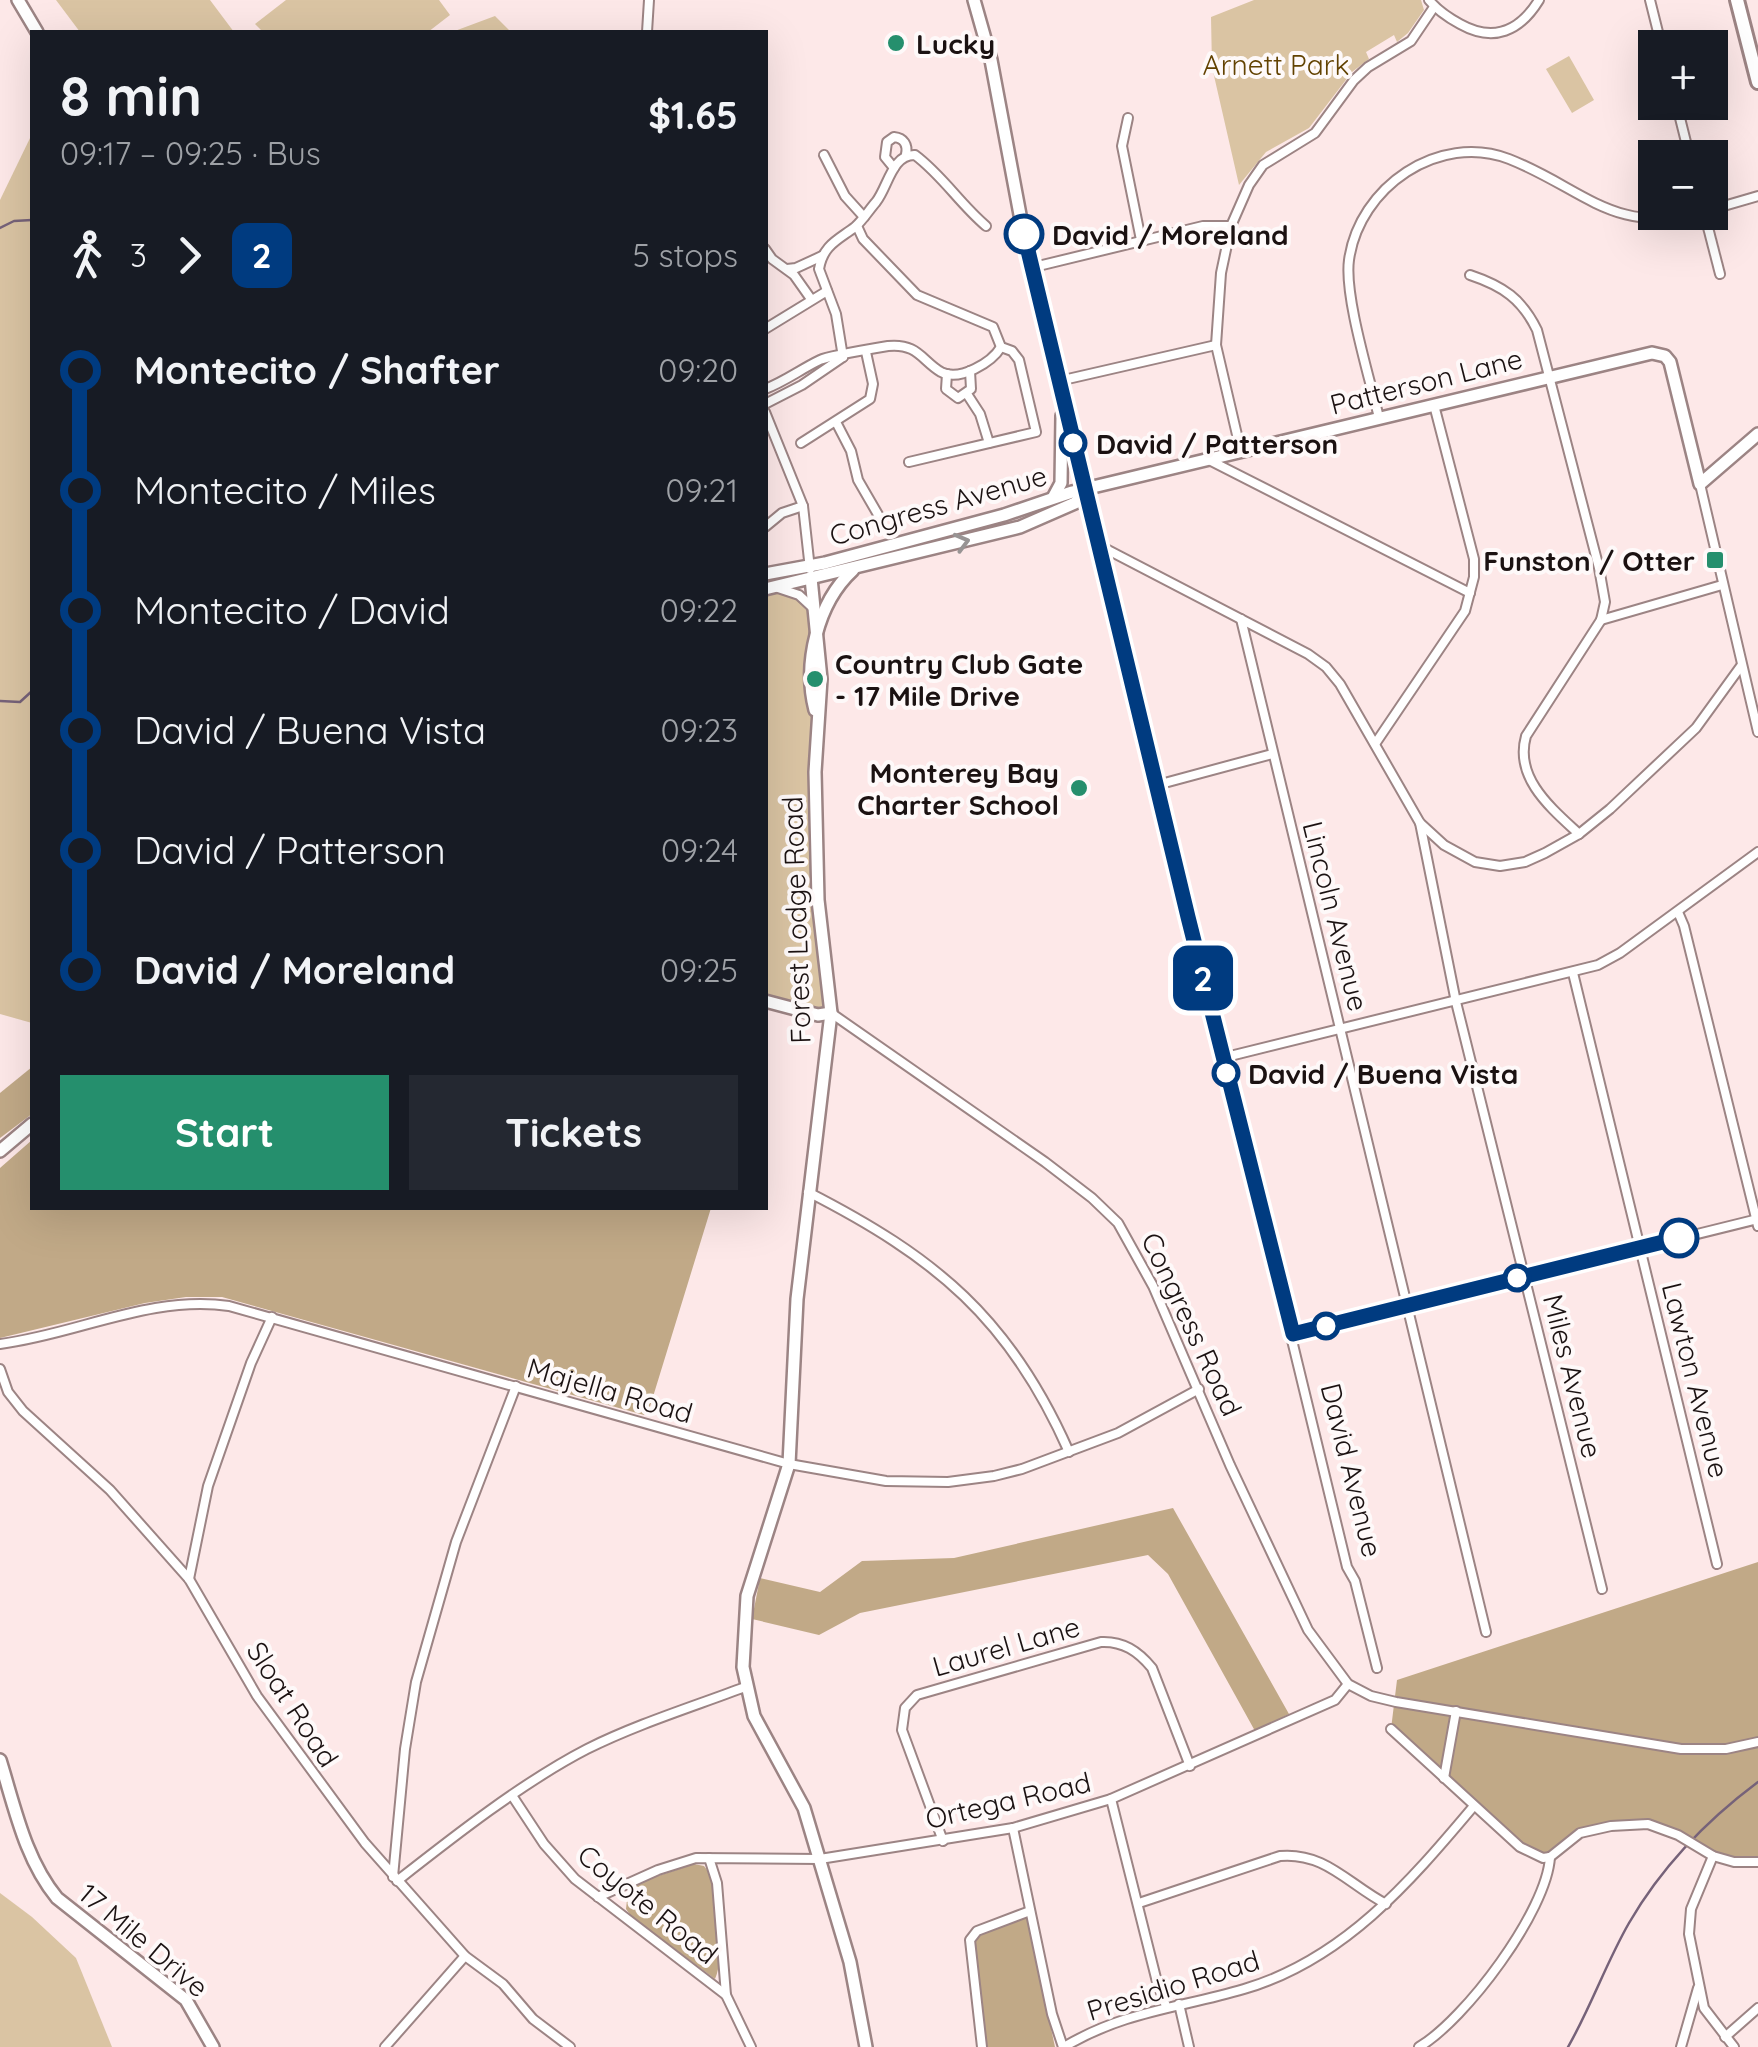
<!DOCTYPE html>
<html lang="en">
<head>
<meta charset="utf-8">
<style>
  body { margin:0; font-family:Quicksand,sans-serif; background:#242831; color:#f1f3f6; height:100vh; display:flex; flex-direction:column; font-size:38px; white-space:nowrap }
  * { box-sizing:border-box; margin:0 }
  p { font-size:32px; color:#9ea1a6 }
  .icon { flex:none; width:55px; height:55px; fill:none; stroke:currentColor; stroke-width:2; stroke-linecap:round; stroke-linejoin:round }
  .map { position:relative; flex:1; overflow:hidden }
  .side { position:absolute; left:30px; top:30px; width:738px; height:1180px; display:flex; flex-direction:column; background:#171b24; border-radius:0px; box-shadow:0 10px 40px #0002 }
  .side>* { flex:none }
  .badge { padding:0 20px; border-radius:15px; font-size:35px; line-height:65px }
  .controls { position:absolute; left:1638px; top:30px; display:grid; gap:20px }
  .controls a { display:grid; place-items:center; width:90px; height:90px; border-radius:0px; background:#171b24; box-shadow:0 10px 40px #0002; font-size:50px }
  .map>.badge { position:absolute; translate:-50% -50%; box-shadow:0 0 0 5px #fff }
  .legs { display:flex; align-items:center; gap:15px; height:110px; padding:0 30px; font-size:32px }
  .legs p { margin-inline-start:auto }
  .overview { display:flex; align-items:center; justify-content:space-between; height:170px; padding:0 30px }
  h1 { font-size:55px; font-weight:800; line-height:75px }
  .button { display:flex; gap:20px; margin-top:auto; padding:20px 30px }
  .button a { flex:1; height:115px; border-radius:0px; background:#258f6d; color:#fff; font-size:40px; font-weight:800; line-height:115px; text-align:center }
  .button a+a { background:#242831; color:#f1f3f6 }
  ul { padding:0 30px; list-style:none }
  li { display:flex; align-items:center; gap:35px; height:120px; font-size:38px }
  li i { display:grid; place-items:center; width:15px; height:100%; margin:0 12px; background:currentColor }
  li i::after { content:''; width:25px; height:25px; margin:-12px; border:8px solid; border-radius:50%; background:#171b24 }
  li p { margin-inline-start:auto }
  li:first-child i { background:linear-gradient(#0000 50%,currentColor 0) }
  li:last-child i { background:linear-gradient(currentColor 50%,#0000 0) }
  .map>svg:first-child { display:block }
  .green { fill:#dac4a3 }
  .forest { fill:#c1a987 }
  .lines { fill:none; stroke-linecap:round; stroke-linejoin:round }
  .stream { stroke:#766279; stroke-width:2.5 }
  .street-casing { stroke:#9c8484; stroke-width:12 }
  .secondary-casing { stroke:#9c8484; stroke-width:16 }
  .primary-casing { stroke:#9c8484; stroke-width:18 }
  .street { stroke:#fff; stroke-width:8 }
  .secondary { stroke:#fff; stroke-width:11 }
  .primary { stroke:#fff; stroke-width:12 }
  .oneway { stroke:#989494 }
  .line-1-casing { stroke:#fff; stroke-width:22 }
  .line-1 { stroke:#003b80; stroke-width:15 }
  .poi-dot { fill:#258f6d; stroke:#fef9f9; stroke-width:4 }
  .stop-1-dot { fill:#fff; stroke:#003b80; stroke-width:5 }
  .labels { text-anchor:middle; dominant-baseline:central; stroke-width:8; stroke-linejoin:round; paint-order:stroke }
  .poi-label { font-size:28px; font-weight:bold; fill:#1b1212; stroke:#fef9f9; text-anchor:start }
  .park-label { font-size:28px; fill:#624201; stroke:#fef9f9 }
  .stop-label { font-size:28px; font-weight:bold; fill:#1b1212; stroke:#fef9f9; text-anchor:start }
  .street-label { font-size:28px; fill:#1b1212; stroke:#fef9f9 }
</style>
</head>
<body>
<div class="map">
<svg width="1758" height="2047" viewBox="0 0 1758 2047">
  <rect width="100%" height="100%" fill="#fde8e8"/>
  <!-- green -->
  <g class="green">
    <polygon points="56,0 210,0 234,32 80,32"/>
    <polygon points="286,0 439,0 450,15 428,32 263,32 255,24"/>
    <polygon points="1254,0 1421,0 1424,10 1408,33 1397,42 1394,35 1366,52 1369,59 1352,72 1309,128 1266,152 1239,185 1212,67 1211,17"/>
    <polygon points="495,16 511,32 451,32 452,32"/>
    <polygon points="1569,56 1594,100 1572,113 1546,69"/>
    <polygon points="32,134 32,1023 0,1014 0,200"/>
    <polygon points="776,588 809,603 818,719 815,772 831,1013 765,1001 765,589"/>
    <polygon points="0,1893 32,1917 76,1958 112,2047 0,2047"/>
  </g>
  <!-- forest -->
  <g class="forest">
    <polygon points="32,1067 32,1114 0,1138 0,1093"/>
    <polygon points="32,1140 32,1208 711,1208 648,1413 644,1415 222,1297 186,1297 145,1303 0,1338 0,1168"/>
    <polygon points="1173,1508 1289,1714 1255,1731 1168,1574 1148,1555 860,1613 819,1635 752,1619 760,1578 820,1592 862,1561 954,1558"/>
    <polygon points="1758,1562 1758,1862 1734,1862 1658,1827 1592,1829 1550,1857 1520,1847 1391,1729 1397,1680"/>
    <path d="M694 1864 704 1866 711 1875C715 1900 726 1957 715 1979L631 1916 626 1909 627 1900 637 1883Z"/>
    <polygon points="1024,1916 1028,1921 1055,2047 986,2047 974,1938"/>
  </g>
  <g class="lines">
    <!-- stream -->
    <g class="stream">
      <polyline points="0,228 14,221 32,220"/>
      <polyline points="0,701 20,702 32,691"/>
      <path d="M1568 2047C1591 2007 1606 1963 1629 1923 1661 1868 1707 1820 1758 1782"/>
    </g>
    <defs>
      <g id="street">
        <path d="M1429 0C1437 10 1449 18 1460 24 1494 43 1520 31 1539 0"/>
        <polyline points="1650,0 1662,48"/>
        <polyline points="647,32 649,0"/>
        <polyline points="1676,102 1690,158"/>
        <polyline points="1128,118 1122,146 1141,240"/>
        <polyline points="824,155 845,196 864,217"/>
        <path d="M894 168 885 157 887 142 894 137C904 138 908 145 906 154"/>
        <polyline points="1710,210 1758,196"/>
        <polyline points="1704,212 1720,274"/>
        <polyline points="857,226 863,239 917,295 993,327 1001,347 1012,351 1019,360 1036,432 909,462"/>
        <polyline points="765,249 772,259 794,275 811,299"/>
        <polyline points="1030,268 1203,226 1231,226"/>
        <polyline points="787,269 796,268 822,256"/>
        <path d="M1470 275C1503 286 1522 299 1537 330L1599 568 1605 602 1601 620 1526 736C1514 778 1551 808 1579 834"/>
        <polyline points="765,329 827,291"/>
        <path d="M843 357 836 314 819 269C823 245 838 240 855 227 863 220 869 210 876 202 888 187 892 154 915 155 943 176 959 203 986 226"/>
        <polyline points="947,374 946,389 958,398 971,389 970,371"/>
        <polyline points="1059,381 1216,345"/>
        <path d="M765 389C784 382 801 369 820 360 828 356 876 348 888 346 918 343 922 361 941 372 960 382 992 362 1001 347"/>
        <polyline points="967,394 980,414 989,443"/>
        <polyline points="765,404 802,385 843,357"/>
        <polyline points="765,412 803,506 810,569"/>
        <path d="M1379 418C1370 379 1344 296 1349 260 1359 187 1439 132 1509 159 1583 188 1614 236 1702 212"/>
        <polyline points="836,422 851,451 858,480 880,518"/>
        <polyline points="801,443 870,399 873,384 866,352"/>
        <polyline points="1241,452 1216,345 1221,273 1231,226 1249,185 1263,165 1315,133 1354,80 1368,67 1411,41 1434,7"/>
        <polyline points="1209,460 1470,593"/>
        <polyline points="1700,484 1758,732"/>
        <polyline points="1086,491 1347,1567 1355,1581 1377,1668"/>
        <polyline points="765,527 782,513 803,506"/>
        <polyline points="1099,549 1108,550 1308,654 1326,667 1340,684 1420,823 1444,845 1475,862 1500,866 1525,862 1545,853 1579,834 1610,809 1696,728 1741,666"/>
        <polyline points="778,588 799,595 813,608"/>
        <polyline points="1241,619 1486,1632"/>
        <polyline points="1601,620 1722,585"/>
        <polyline points="1375,744 1465,611 1474,577 1474,559 1434,405"/>
        <polyline points="1157,785 1272,754"/>
        <polyline points="1420,823 1456,1002 1602,1589"/>
        <polyline points="1678,912 1684,926 1758,1226"/>
        <polyline points="1573,973 1717,1564"/>
        <polyline points="831,1013 1045,1162 1092,1198 1118,1223 1153,1286 1230,1465 1308,1630 1348,1684 1371,1696 1396,1702 1681,1749 1726,1749 1758,1742"/>
        <polyline points="1222,1058 1598,965 1620,953 1758,852"/>
        <path d="M808 1192C935 1257 1010 1318 1069 1452"/>
        <polyline points="1293,1334 1758,1219"/>
        <path d="M0 1344C78 1334 149 1295 229 1306L789 1464 886 1481 948 1482 994 1476 1022 1469 1118 1433 1199 1389"/>
        <polyline points="0,1369 8,1392 23,1411 110,1490 189,1579 257,1696 365,1843 465,1956 503,1984 533,2019 570,2047"/>
        <polyline points="189,1579 208,1486 251,1363 272,1317"/>
        <polyline points="1391,1729 1520,1847 1543,1858 1550,1857"/>
        <polyline points="1444,1778 1456,1711"/>
        <polyline points="513,1797 544,1844 575,1879 726,1995 751,2047"/>
        <polyline points="1111,1799 1157,1982 1166,2006"/>
        <polyline points="1013,1828 1052,2014 1063,2047"/>
        <path d="M943 1841 902 1730 905 1708 917 1695 1101 1642C1123 1641 1138 1651 1152 1668L1190 1766"/>
        <polyline points="1713,1856 1691,1909 1689,1934 1704,2008 1734,2047"/>
        <polyline points="1550,1857 1580,1833 1611,1826 1648,1824 1678,1835 1713,1856 1734,1862 1758,1862"/>
        <polyline points="709,1858 717,1883 726,1995"/>
        <polyline points="393,1877 405,1749 416,1682 456,1542 516,1386"/>
        <path d="M397 1881C453 1837 523 1782 587 1749 637 1724 692 1707 745 1687"/>
        <polyline points="598,1897 658,1870 696,1858 820,1859 1013,1828 1111,1799 1335,1700 1348,1684"/>
        <path d="M1139 1903 1280 1856C1325 1852 1348 1884 1386 1904"/>
        <polyline points="1179,2004 1189,2047"/>
        <polyline points="1725,2037 1758,2008"/>
        <polyline points="385,2047 465,1956"/>
        <polyline points="982,2047 970,1940 977,1931 1030,1911"/>
        <path d="M1064 2047C1124 2011 1180 2008 1244 1989 1343 1960 1409 1883 1473 1807"/>
        <path d="M1419 2047C1465 2020 1547 1911 1550 1857"/>
        <polyline points="1681,2047 1698,1988"/>
      </g>
      <g id="secondary">
        <polyline points="18,0 37,32"/>
        <polyline points="974,0 991,60 1030,268 1086,491"/>
        <polyline points="1054,496 1061,483 1062,416"/>
        <polyline points="765,574 825,563 1004,515 1072,492 1652,353 1665,356 1670,362 1700,484 1758,434"/>
        <polyline points="811,578 821,679 815,772 818,900 831,1013 797,1299 789,1464 747,1596 743,1667 754,1716 804,1808 850,1962 866,2047"/>
        <polyline points="765,589 1020,527 1075,503 1086,491"/>
        <path d="M815 710C803 664 817 603 853 570"/>
        <polyline points="765,1001 818,1015 831,1013"/>
        <polyline points="0,1151 32,1124"/>
        <path d="M0 1760C15 1808 25 1859 57 1898L186 2000 213 2047"/>
      </g>
      <polyline id="primary" points="1737,0 1758,82"/>
    </defs>
    <!-- street casing -->
    <use href="#street" class="street-casing"/>
    <!-- secondary casing -->
    <use href="#secondary" class="secondary-casing"/>
    <!-- primary casing -->
    <use href="#primary" class="primary-casing"/>
    <!-- street -->
    <use href="#street" class="street"/>
    <!-- secondary -->
    <use href="#secondary" class="secondary"/>
    <!-- primary -->
    <use href="#primary" class="primary"/>
  </g>
  <!-- one-way arrows -->
  <defs><path id="oneway-chevron" d="M-2-3.5L2.5 0L-2 3.5" fill="none" stroke-width="1.6" stroke-linecap="round" stroke-linejoin="round" transform="scale(2.5)"/></defs>
  <use class="oneway" href="#oneway-chevron" transform="translate(962 542) rotate(-15)"/>
  <g class="lines">
    <defs>
      <polyline id="line-1" points="1024,234 1188,917 1293,1334 1679,1238"/>
    </defs>
    <!-- line-1 casing -->
    <use href="#line-1" class="line-1-casing"/>
    <!-- line-1 -->
    <use href="#line-1" class="line-1"/>
  </g>
  <!-- markers -->
  <g class="poi-dot">
    <circle cx="896" cy="43" r="10"/>
    <rect x="1705" y="550" width="20" height="20" rx="5"/>
    <circle cx="815" cy="679" r="10"/>
    <circle cx="1079" cy="788" r="10"/>
  </g>
  <g class="stop-1-dot">
    <circle cx="1024" cy="234" r="18"/>
    <circle cx="1073" cy="443" r="12"/>
    <circle cx="1226" cy="1073" r="12"/>
    <circle cx="1679" cy="1238" r="18"/>
    <circle cx="1517" cy="1278" r="12"/>
    <circle cx="1326" cy="1326" r="12"/>
  </g>
  <g class="labels">
    <!-- poi labels -->
    <g class="poi-label">
      <text x="916" y="43">Lucky</text>
      <text x="1695" y="560" text-anchor="end">Funston / Otter</text>
      <text x="835" y="663">Country Club Gate<tspan x="835" dy="32">- 17 Mile Drive</tspan></text>
      <text x="1059" y="772" text-anchor="end">Monterey Bay<tspan x="1059" dy="32">Charter School</tspan></text>
    </g>
    <!-- park labels -->
    <g class="park-label">
      <text x="1276" y="64">Arnett Park</text>
    </g>
    <!-- stop labels -->
    <g class="stop-label">
      <text x="1052" y="234">David / Moreland</text>
      <text x="1096" y="443">David / Patterson</text>
      <text x="1248" y="1073">David / Buena Vista</text>
    </g>
    <!-- street labels -->
    <g class="street-label">
      <text transform="translate(1426 381) rotate(-14)">Patterson Lane</text>
      <text transform="translate(938 505) rotate(-16)">Congress Avenue</text>
      <text transform="translate(1336 916) rotate(76)">Lincoln Avenue</text>
      <text transform="translate(796 920) rotate(-92)">Forest Lodge Road</text>
      <text transform="translate(1192 1324) rotate(65)">Congress Road</text>
      <text transform="translate(1573 1376) rotate(76)">Miles Avenue</text>
      <text transform="translate(1696 1380) rotate(76)">Lawton Avenue</text>
      <text transform="translate(610 1390) rotate(16)">Majella Road</text>
      <text transform="translate(1352 1470) rotate(76)">David Avenue</text>
      <text transform="translate(1006 1646) rotate(-16)">Laurel Lane</text>
      <text transform="translate(293 1704) rotate(57)">Sloat Road</text>
      <text transform="translate(1008 1800) rotate(-13)">Ortega Road</text>
      <text transform="translate(648 1904) rotate(39)">Coyote Road</text>
      <text transform="translate(144 1940) rotate(40)">17 Mile Drive</text>
      <text transform="translate(1173 1985) rotate(-17)">Presidio Road</text>
    </g>
  </g>
</svg>
<div class="controls">
<a>+</a>
<a>−</a>
</div>
<b class="badge" style="left:1203px;top:978px;background:#003b80;color:#fff">2</b>
<section class="side">
<div class="overview"><div><h1>8 min</h1><p>09:17 – 09:25 · Bus</p></div><b>$1.65</b></div>
<div class="legs"><svg class="icon" aria-label="walk" viewBox="0 0 24 24"><circle cx="13" cy="4" r="2"/><path d="M13 8l-2 6 4 7M11 14l-3 7M7 12l3-4h3l4 4"/></svg>3<svg class="icon" aria-label="forward" viewBox="0 0 24 24"><path d="M9 5l7 7-7 7"/></svg><b class="badge" style="background:#003b80;color:#fff">2</b><p>5 stops</p></div>
<ul>
<li><i style="color:#003b80"></i><b>Montecito / Shafter</b><p>09:20</p></li>
<li><i style="color:#003b80"></i><span>Montecito / Miles</span><p>09:21</p></li>
<li><i style="color:#003b80"></i><span>Montecito / David</span><p>09:22</p></li>
<li><i style="color:#003b80"></i><span>David / Buena Vista</span><p>09:23</p></li>
<li><i style="color:#003b80"></i><span>David / Patterson</span><p>09:24</p></li>
<li><i style="color:#003b80"></i><b>David / Moreland</b><p>09:25</p></li>
</ul>
<div class="button"><a>Start</a><a>Tickets</a></div>
</section>
</div>
</body>
</html>
